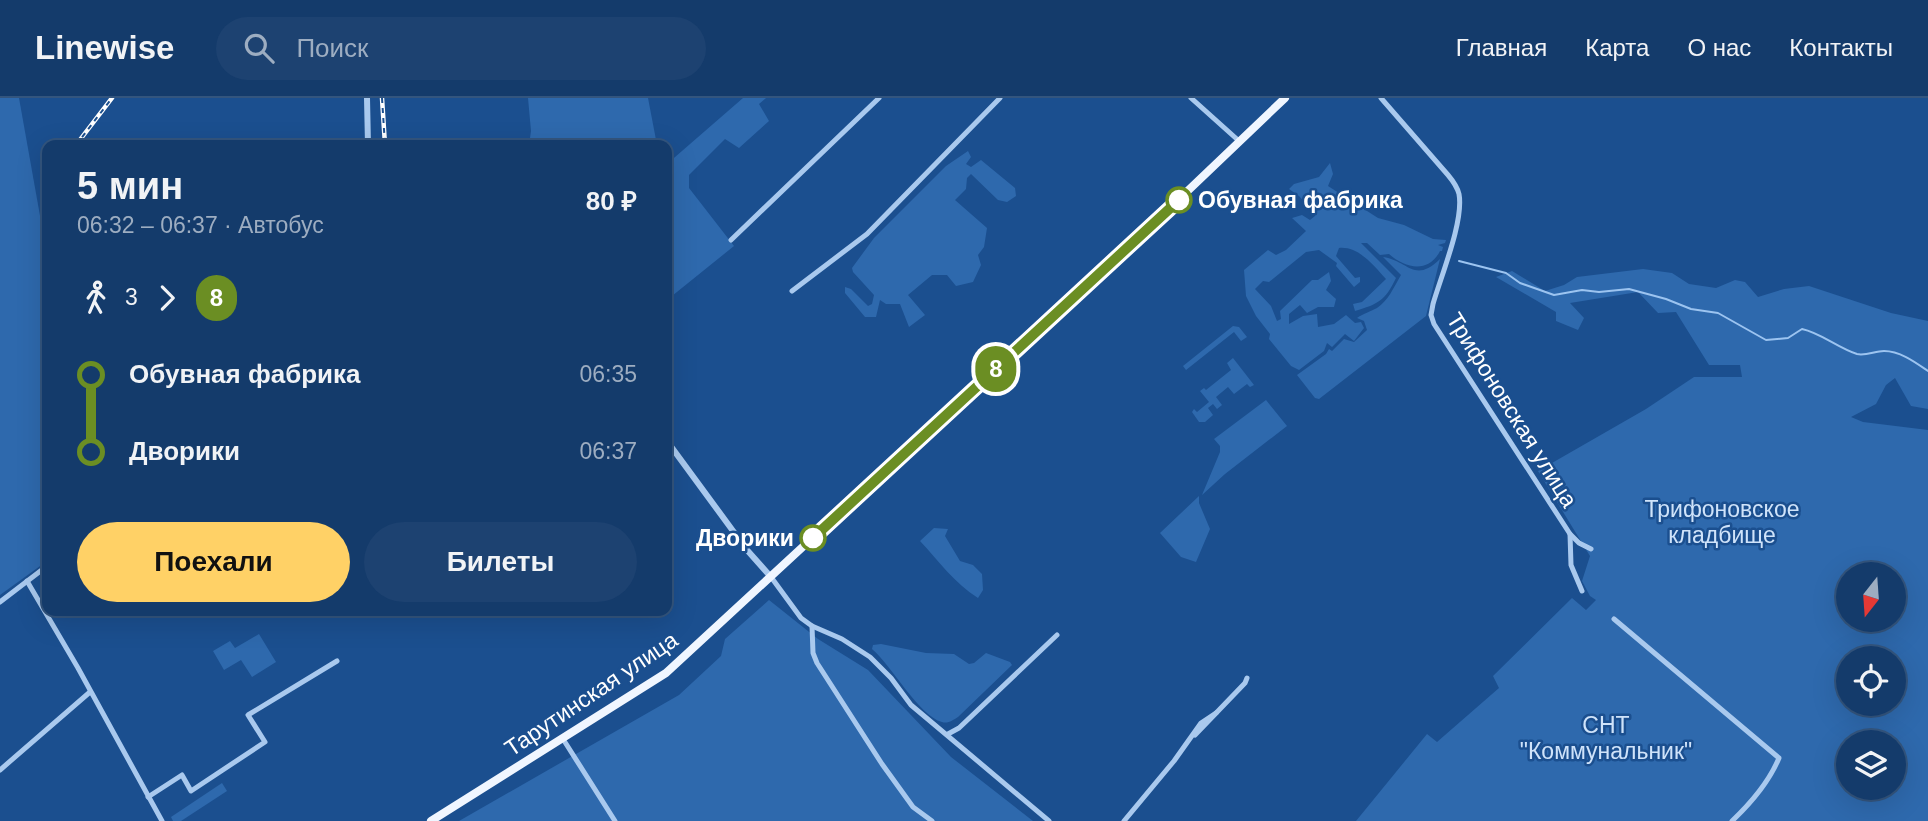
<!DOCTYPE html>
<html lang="ru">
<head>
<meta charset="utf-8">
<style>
  body { margin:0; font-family:Arial,sans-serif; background:#1d4271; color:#f1f3f6; height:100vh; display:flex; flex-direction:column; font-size:26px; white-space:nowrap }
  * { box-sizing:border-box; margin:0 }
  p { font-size:23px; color:#9dadc1 }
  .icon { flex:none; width:38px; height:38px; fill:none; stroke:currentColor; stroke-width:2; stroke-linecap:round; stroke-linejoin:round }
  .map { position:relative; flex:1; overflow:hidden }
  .side { position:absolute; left:42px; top:42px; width:630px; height:476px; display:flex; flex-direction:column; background:#143b6b; border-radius:14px; box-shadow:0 7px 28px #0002,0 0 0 2px #33557e }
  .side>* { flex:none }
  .badge { padding:0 14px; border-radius:23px; font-size:24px; line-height:46px }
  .needle { width:46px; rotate:197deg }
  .fabs { position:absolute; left:1836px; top:464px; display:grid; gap:14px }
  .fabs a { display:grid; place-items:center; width:70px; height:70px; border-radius:50%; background:#143b6b; box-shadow:0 7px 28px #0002,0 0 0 2px #33557e; font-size:35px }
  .map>.badge { position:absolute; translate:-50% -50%; box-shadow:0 0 0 4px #fff }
  .legs { display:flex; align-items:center; gap:10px; height:77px; padding:0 35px; font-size:23px }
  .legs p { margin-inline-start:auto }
  .head { display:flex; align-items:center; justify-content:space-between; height:119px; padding:0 35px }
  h1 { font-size:38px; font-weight:700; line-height:52px }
  .button { display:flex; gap:14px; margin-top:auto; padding:14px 35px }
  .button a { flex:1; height:80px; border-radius:42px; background:#ffd166; color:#111; font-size:28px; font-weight:700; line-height:80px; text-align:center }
  .button a+a { background:#1d4271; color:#f1f3f6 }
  ul { padding:0 35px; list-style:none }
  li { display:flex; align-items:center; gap:24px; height:77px; font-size:26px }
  li i { display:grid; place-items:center; width:10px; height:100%; margin:0 9px; background:currentColor }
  li i::after { content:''; width:18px; height:18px; margin:-9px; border:5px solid; border-radius:50%; background:#143b6b }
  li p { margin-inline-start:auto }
  li:first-child i { background:linear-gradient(#0000 50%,currentColor 0) }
  li:last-child i { background:linear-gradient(currentColor 50%,#0000 0) }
  header { display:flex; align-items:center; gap:42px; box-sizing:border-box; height:98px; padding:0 35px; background:#143b6b; border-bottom:2px solid #33557e }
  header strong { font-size:33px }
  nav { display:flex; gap:38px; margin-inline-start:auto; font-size:24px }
  .search { width:490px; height:63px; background:#1d4271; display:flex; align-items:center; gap:18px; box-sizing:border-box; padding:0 24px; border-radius:38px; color:#9dadc1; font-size:26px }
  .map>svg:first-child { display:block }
  .green { fill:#2e69ad; fill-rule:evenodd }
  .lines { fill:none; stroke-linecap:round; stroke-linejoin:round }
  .stream { stroke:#9cc4f0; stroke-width:2 }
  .minor { stroke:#a9c9ee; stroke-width:5 }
  .tertiary { stroke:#a9c9ee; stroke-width:6 }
  .primary { stroke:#f0f6ff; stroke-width:8 }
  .rail-casing { stroke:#fff; stroke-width:4.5 }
  .rail { stroke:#1b4f8f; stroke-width:2; stroke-dasharray:5; stroke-linecap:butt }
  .line-1-casing { stroke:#fff; stroke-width:16 }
  .line-1 { stroke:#6b8e23; stroke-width:10 }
  .stop-1-dot { fill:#fff; stroke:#6b8e23; stroke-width:3.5 }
  .labels { text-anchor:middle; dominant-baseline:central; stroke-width:5; stroke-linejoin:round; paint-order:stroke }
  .stop-label { font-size:23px; font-weight:bold; fill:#fff; stroke:#1b4f8f; text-anchor:start }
  .street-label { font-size:23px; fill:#fff; stroke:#1b4f8f }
  .park-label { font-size:23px; fill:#cfe3fa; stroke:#1b4f8f }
</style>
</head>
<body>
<header>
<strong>Linewise</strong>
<div class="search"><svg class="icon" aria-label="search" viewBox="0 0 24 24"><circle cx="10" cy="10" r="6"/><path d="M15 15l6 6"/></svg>Поиск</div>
<nav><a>Главная</a><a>Карта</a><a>О нас</a><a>Контакты</a></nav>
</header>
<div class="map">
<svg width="1928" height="723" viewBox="0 0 1928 723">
  <rect width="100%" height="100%" fill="#1b4f8f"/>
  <!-- green -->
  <g class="green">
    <polygon points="0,0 19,0 47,157 47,463 0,497"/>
    <polygon points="528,0 648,0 657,47 529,47 531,33"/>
    <polygon points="743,0 766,0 759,6 769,23 739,50 725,41 689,77 689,90 734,148 667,202 667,66"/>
    <polygon points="968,53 971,59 966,66 971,69 981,62 1015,90 1016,98 1007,104 998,102 971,76 967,80 966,91 955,102 987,130 984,149 978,157 981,167 973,184 956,188 947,177 932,177 908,197 925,217 909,229 900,206 886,206 880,202 876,219 865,219 845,195 845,189 851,191 868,208 872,206 874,197 853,174 852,170 874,140 946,68"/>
    <path d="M1330 65 1333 76 1328 88 1378 120 1404 127 1433 141 1446 142 1445 145 1438 147 1443 149 1442 153H1440C1429 175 1406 171 1389 156L1380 157 1367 145H1361L1396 180C1385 203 1378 206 1355 213L1353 206 1362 204 1386 181C1374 168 1359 148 1339 150L1336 158 1355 180 1360 179V184L1354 189 1336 168 1337 165 1319 152 1306 154 1269 184 1263 183 1255 191 1271 208 1277 223 1281 221 1280 213 1312 182H1318L1329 174 1331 183 1326 192 1336 201 1334 209H1318L1307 215 1300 207 1289 216V226L1303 218 1317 216 1318 229 1334 226 1346 217 1355 225 1361 224 1364 230 1354 243 1345 236 1332 249 1327 245 1324 253 1299 272 1291 268 1269 241 1270 236 1256 218 1246 198 1244 172 1268 152 1276 157 1286 152 1306 133 1292 120 1302 117 1310 122 1315 118 1316 110 1308 108 1299 98 1289 91 1294 86 1319 79Z"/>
    <path d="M1383 159C1409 163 1414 186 1440 161L1426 218 1319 301 1315 300 1297 277 1326 256 1329 251 1332 253 1344 241 1354 244 1367 232 1364 223 1357 220C1364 215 1370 214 1377 210 1388 203 1394 189 1401 177Z"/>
    <path d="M1643 171 1672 175 1689 186 1716 190 1735 182 1745 184 1758 199 1784 191 1809 188 1891 215 1928 223V311L1911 308 1895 280 1886 287 1876 306 1851 319 1863 324 1928 332V723H1356L1427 636 1437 644 1499 590 1493 578 1572 500 1586 512 1596 502 1590 498 1582 483 1590 458 1538 373 1646 311 1694 279H1742L1740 267H1709L1676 214 1658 215 1638 194 1570 205 1584 220 1578 232 1556 223V214L1496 179 1512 173 1545 193 1564 187 1577 179ZM1848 476H1894V522H1848ZM1848 560H1894V606H1848ZM1848 644H1894V690H1848Z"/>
    <polygon points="1233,228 1239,229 1247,239 1241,243 1234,234 1186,272 1183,268"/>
    <polygon points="1233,260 1254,287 1250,289 1247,286 1234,296 1228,289 1216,299 1222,307 1217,311 1213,306 1208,310 1213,317 1205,324 1199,324 1192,314 1194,311 1197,314 1209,304 1200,293 1204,290 1206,292 1231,272 1227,265"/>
    <polygon points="1266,302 1287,328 1225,376 1202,397 1220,354 1220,348 1214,341"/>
    <polygon points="1199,398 1199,405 1210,431 1196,464 1181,459 1160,435"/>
    <path d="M934 430 948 431 945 438 960 463 973 467 982 476 983 492 978 500C955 486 938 462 920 443Z"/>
    <polygon points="769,502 818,541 868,572 951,659 1033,723 459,723 679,597 721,558 725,541"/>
    <polygon points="259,536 276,564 252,579 241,562 224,572 213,553 230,543 235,550"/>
    <path d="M881 546 926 555 954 556 969 566 974 565 986 555 1010 564 1012 567 958 619C953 622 948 626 942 624 919 618 892 568 872 551L873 547Z"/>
    <polygon points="222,685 227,693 181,723 173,723 171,719"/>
  </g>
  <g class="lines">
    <!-- stream -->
    <path class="stream" d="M1459 163 1506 175 1520 185 1554 197 1582 192 1599 194 1629 191 1666 201 1691 211 1718 215 1766 242 1788 240 1802 231C1821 235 1838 250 1857 256 1866 258 1875 253 1884 253 1900 253 1915 264 1928 273"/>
    <!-- minor -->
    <g class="minor">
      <polyline points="1191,0 1239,43"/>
      <path d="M1381 0 1448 77C1453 83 1457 88 1459 96 1464 123 1441 178 1433 206L1431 217 1434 226 1570 436 1579 445 1591 451"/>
      <polyline points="731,142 879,0"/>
      <polyline points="792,193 867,136 1000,0"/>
      <polyline points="1570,436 1571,467 1582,493"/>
      <polyline points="771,479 801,520 812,528 842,541 870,559 891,580 911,607 1049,723"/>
      <polyline points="27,483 78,570 162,723"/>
      <polyline points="0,504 47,468"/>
      <path d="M1614 521 1779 660C1769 684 1751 705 1732 723"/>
      <polyline points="812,528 813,555 817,565 882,666 913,709 932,723"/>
      <polyline points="948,636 959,630 1057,537"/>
      <polyline points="1195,637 1245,585 1247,580"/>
      <polyline points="563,641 615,723"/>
      <polyline points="0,672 90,594"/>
      <polyline points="148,699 182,677 191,693 265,644 248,617 337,563"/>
      <polyline points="1124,723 1174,663 1201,625 1216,615"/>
    </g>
    <!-- tertiary -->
    <g class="tertiary">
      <polyline points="367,0 368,47"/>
      <polyline points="667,343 747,452 771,479"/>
    </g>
    <!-- primary -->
    <polyline class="primary" points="431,723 666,575 1154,125 1285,0"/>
    <defs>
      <g id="rail">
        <polyline points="382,0 385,47"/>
        <polyline points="76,47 112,0"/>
      </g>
    </defs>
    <!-- rail casing -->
    <use href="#rail" class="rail-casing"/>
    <!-- rail -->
    <use href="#rail" class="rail"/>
  </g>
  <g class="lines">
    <defs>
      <polyline id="line-1" points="813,440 1179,102"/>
    </defs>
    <!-- line-1 casing -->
    <use href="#line-1" class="line-1-casing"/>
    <!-- line-1 -->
    <use href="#line-1" class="line-1"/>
  </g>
  <!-- markers -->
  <g class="stop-1-dot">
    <circle cx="1179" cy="102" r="12"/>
    <circle cx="813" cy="440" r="12"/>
  </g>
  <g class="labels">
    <!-- stop labels -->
    <g class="stop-label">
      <text x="1198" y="102">Обувная фабрика</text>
      <text x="794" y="440" text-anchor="end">Дворики</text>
    </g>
    <!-- street labels -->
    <g class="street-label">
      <text transform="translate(1512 312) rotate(58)">Трифоновская улица</text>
      <text transform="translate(591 596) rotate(-34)">Тарутинская улица</text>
    </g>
    <!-- park labels -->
    <g class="park-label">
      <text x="1722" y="411">Трифоновское<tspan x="1722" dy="26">кладбище</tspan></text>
      <text x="1606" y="627">СНТ<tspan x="1606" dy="26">"Коммунальник"</tspan></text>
    </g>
  </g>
</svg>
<div class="fabs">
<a><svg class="needle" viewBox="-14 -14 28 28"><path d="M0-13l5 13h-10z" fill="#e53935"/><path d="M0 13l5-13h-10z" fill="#9dadc1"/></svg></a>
<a><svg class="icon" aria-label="locate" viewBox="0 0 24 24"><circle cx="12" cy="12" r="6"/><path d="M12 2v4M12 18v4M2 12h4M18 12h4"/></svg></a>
<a><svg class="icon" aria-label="layers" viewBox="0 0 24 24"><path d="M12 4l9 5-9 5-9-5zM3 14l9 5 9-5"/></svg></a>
</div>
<b class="badge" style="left:996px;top:271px;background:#6b8e23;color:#fff">8</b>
<section class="side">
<div class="head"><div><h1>5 мин</h1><p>06:32 – 06:37 · Автобус</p></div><b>80 ₽</b></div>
<div class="legs"><svg class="icon" aria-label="walk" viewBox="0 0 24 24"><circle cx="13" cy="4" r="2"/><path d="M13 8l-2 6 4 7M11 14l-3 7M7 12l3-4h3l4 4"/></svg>3<svg class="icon" aria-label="forward" viewBox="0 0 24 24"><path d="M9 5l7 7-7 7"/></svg><b class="badge" style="background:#6b8e23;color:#fff">8</b></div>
<ul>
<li><i style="color:#6b8e23"></i><b>Обувная фабрика</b><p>06:35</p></li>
<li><i style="color:#6b8e23"></i><b>Дворики</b><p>06:37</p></li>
</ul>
<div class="button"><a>Поехали</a><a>Билеты</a></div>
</section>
</div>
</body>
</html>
